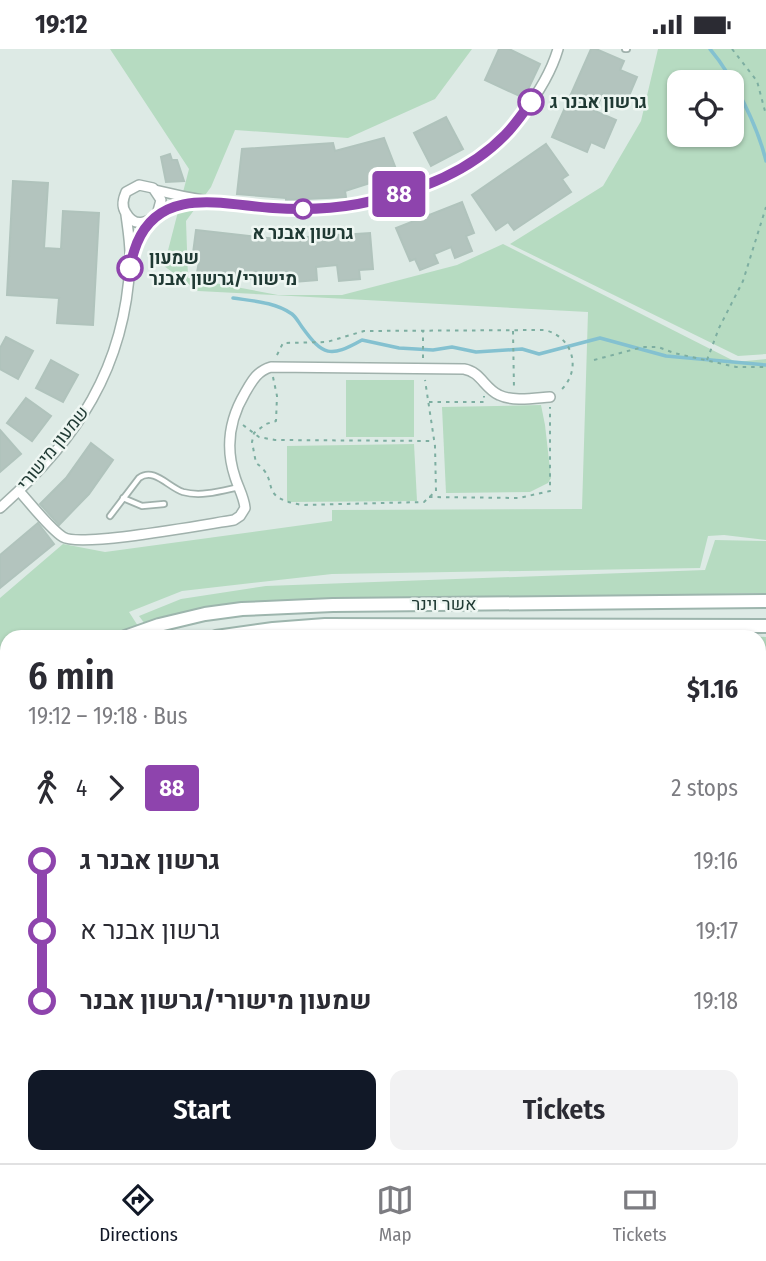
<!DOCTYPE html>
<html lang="en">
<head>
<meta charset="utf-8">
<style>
  body { margin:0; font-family:"Fira Sans Condensed",Heebo,sans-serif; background:#f2f2f3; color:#2b2b33; height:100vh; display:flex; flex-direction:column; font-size:26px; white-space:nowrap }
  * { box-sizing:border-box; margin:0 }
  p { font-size:23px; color:#7c7c81 }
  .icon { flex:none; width:38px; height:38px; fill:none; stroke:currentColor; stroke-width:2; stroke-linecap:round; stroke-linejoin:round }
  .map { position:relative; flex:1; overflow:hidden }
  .sheet { position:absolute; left:0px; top:581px; width:766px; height:534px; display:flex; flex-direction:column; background:#fff; border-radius:21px 21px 0 0; box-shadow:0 2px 5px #0004 }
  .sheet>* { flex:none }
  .badge { padding:0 14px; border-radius:5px; font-size:24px; line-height:46px }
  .fabs { position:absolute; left:667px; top:21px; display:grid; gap:14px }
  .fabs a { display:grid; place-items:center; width:77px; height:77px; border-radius:14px; background:#fff; box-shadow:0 2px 5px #0004; font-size:35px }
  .map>.badge { position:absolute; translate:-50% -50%; box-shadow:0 0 0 4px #fff }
  .legs { display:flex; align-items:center; gap:10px; height:77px; padding:0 28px; font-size:23px }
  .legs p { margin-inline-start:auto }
  .overview { display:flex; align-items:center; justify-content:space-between; height:119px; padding:0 28px }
  h1 { font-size:38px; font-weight:600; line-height:52px }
  .cta { display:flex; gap:14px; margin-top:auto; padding:14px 28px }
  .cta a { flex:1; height:80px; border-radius:14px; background:#111827; color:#fff; font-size:28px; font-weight:600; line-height:80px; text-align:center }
  .cta a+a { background:#f2f2f3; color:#2b2b33 }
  ul { padding:0 28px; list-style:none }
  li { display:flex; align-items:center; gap:24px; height:70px; font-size:26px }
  li i { display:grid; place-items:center; width:10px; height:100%; margin:0 9px; background:currentColor }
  li i::after { content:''; width:18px; height:18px; margin:-9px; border:5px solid; border-radius:50%; background:#fff }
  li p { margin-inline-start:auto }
  li:first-child i { background:linear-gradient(#0000 50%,currentColor 0) }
  li:last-child i { background:linear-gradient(currentColor 50%,#0000 0) }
  .status { display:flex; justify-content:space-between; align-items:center; height:49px; padding:0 35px; background:#fff; direction:ltr }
  .status svg { height:19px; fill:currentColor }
  .menu { display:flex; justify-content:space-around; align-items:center; height:98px; border-top:2px solid #e1e1e2; background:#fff; font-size:19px; color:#7c7c81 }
  .menu a { display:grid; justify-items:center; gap:4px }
  .menu .current { color:#111827 }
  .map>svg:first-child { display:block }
  .built { fill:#ccd9d4 }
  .green { fill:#b6dbc1; fill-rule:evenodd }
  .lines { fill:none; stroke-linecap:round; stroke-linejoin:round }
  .stream { stroke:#84c1d0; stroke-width:3.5 }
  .building { fill:#b3c4be; stroke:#b0c3bc; stroke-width:2 }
  .service-casing { stroke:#a0b1ac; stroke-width:8 }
  .minor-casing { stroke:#a0b1ac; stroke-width:12 }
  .secondary-casing { stroke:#9db5ad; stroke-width:16 }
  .path { stroke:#7daea1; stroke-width:2; stroke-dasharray:3.5 5; stroke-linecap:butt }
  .service { stroke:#fff; stroke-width:4.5 }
  .minor { stroke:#fff; stroke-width:9 }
  .secondary { stroke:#fff; stroke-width:12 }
  .line-1-casing { stroke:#fff; stroke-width:16 }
  .line-1 { stroke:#8e44ad; stroke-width:10 }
  .stop-1-dot { fill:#fff; stroke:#8e44ad; stroke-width:3.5 }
  .labels { text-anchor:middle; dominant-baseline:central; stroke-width:5; stroke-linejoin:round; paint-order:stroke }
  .stop-label { font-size:18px; font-weight:bold; fill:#1f3933; stroke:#eef6f2; text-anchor:start }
  .street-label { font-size:18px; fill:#1f3933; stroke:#eef6f2 }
</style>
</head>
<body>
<div class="status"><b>19:12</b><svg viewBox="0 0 49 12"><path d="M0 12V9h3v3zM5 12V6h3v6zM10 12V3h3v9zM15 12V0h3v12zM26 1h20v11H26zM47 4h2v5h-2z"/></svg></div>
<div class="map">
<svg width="766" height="1114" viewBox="0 0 766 1114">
  <rect width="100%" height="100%" fill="#ddeae5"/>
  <!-- built -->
  <polygon class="built" points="0,1022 7,1024 7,1108 270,1108 267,1114 0,1114"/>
  <!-- green -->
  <g class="green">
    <polygon points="110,0 472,0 435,50 348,89 235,81 211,138 186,172 188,229 278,246 342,246 457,216 503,195 736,313 766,310 766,491 724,486 708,487 700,519 332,525 182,542 129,563 138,577 103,588 7,588 7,620 0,623 0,549 63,495 105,503 332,472 332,461 582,460 588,263 198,242 164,217 189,120"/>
    <path d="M658 0H766V305L738 307 510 195 603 137 641 72ZM679 33H732V86H679Z"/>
    <rect x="346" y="331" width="68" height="57"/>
    <polygon points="541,356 545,376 551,429 548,434 530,443 446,444 442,358"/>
    <polygon points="414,395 417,452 287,453 287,397"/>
    <polygon points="715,491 766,492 766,544 323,553 145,575 139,567 181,550 266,537 705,521"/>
    <polygon points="683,585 766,588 766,772 760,767 760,588 583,588"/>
    <polygon points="7,673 7,1008 0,1005 0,676"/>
    <polygon points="145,1108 192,1108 192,1114 146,1114"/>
    <rect x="199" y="1108" width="64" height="6"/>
  </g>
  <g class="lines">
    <!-- stream -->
    <g class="stream">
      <path d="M710 0C733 27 758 78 766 112"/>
      <path d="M233 249C253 252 275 253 292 265 296 268 299 274 302 278 323 307 330 309 362 291L399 299 433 301 452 298 476 303 522 300 539 305 600 289 666 307 766 316"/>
    </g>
  </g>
  <!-- building -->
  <g class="building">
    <polygon points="499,0 509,0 540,15 524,49 485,31"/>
    <polygon points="591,0 596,0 624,12 620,21 637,28 626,54 603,44 595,62 616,71 604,99 591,93 587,103 552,88"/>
    <polygon points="446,68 463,100 431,117 414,84"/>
    <polygon points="384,89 398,125 345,142 346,148 286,151 286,149 237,145 242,100 333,94 335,102"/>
    <polygon points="546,95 568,126 562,130 571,143 514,181 508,173 496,181 472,146"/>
    <polygon points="170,105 172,111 177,111 184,132 166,133 161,108"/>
    <polygon points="13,132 48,134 44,199 61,200 63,162 99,164 93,276 57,274 59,249 7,246"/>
    <polygon points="462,153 474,184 466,187 472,202 455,209 451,198 434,205 438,214 420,221 415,210 410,212 396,179"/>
    <polygon points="196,181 277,190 370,184 373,220 359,221 360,230 339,232 337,216 316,218 317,231 294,233 294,224 255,222 254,230 197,224 199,212 192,212"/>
    <polygon points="6,288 33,302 18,330 0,320 0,299"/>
    <polygon points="51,311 78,326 63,353 36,339"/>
    <polygon points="26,349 51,367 32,392 7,374"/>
    <polygon points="0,381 21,405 0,423"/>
    <polygon points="91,394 113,411 89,445 59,476 40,455 66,429"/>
    <polygon points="38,474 54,495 0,539 0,506"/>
  </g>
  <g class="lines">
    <defs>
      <g id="service">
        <polyline points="625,0 627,0"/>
        <polyline points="123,449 142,457 164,455"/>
        <path d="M110 467 139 429C154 418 168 438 183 443 201 448 221 442 239 438"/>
      </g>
      <g id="minor">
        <path d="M155 141C278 171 436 175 522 65 537 46 551 24 558 0"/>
        <path d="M157 166 161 151 153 139 139 136 126 143C123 150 121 157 126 164 138 185 155 166 169 160 178 156 187 154 196 153"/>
        <polyline points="132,208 148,173"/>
        <path d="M19 442C30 454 50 480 63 488 80 499 207 475 234 471L240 467 245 459C244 448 238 438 235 428 225 398 229 371 245 344 252 332 257 322 271 318L464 320C481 323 484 339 499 346 513 353 535 349 550 348"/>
        <path d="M0 459C77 391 125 319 130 214 131 198 128 181 126 166"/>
        <polyline points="760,1008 766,1010"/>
        <polyline points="511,1108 523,1114"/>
        <polyline points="715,1108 726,1114"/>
        <polyline points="324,1114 326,1108"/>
      </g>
      <g id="secondary">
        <polyline points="125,588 159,576 205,565 242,560 333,556 766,552"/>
        <polyline points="216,588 273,580 325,576 766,577"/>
        <polyline points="0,633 7,631"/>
        <polyline points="0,656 7,654"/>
      </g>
    </defs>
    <!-- service casing -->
    <use href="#service" class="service-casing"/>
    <!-- minor casing -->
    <use href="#minor" class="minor-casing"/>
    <!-- secondary casing -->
    <use href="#secondary" class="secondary-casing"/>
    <!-- path -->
    <g class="path">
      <polyline points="732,0 757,32 766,66"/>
      <polyline points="513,282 514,340"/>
      <path d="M277 306 283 294 327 293 364 282 545 281C575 289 582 323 559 343"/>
      <polyline points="423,309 423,282"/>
      <polyline points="594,311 643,298 658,298 674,304 736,318 766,318"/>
      <polyline points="707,311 719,279 743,232 766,158"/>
      <path d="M273 328 277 347 276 372 266 375 254 384 252 393 256 414C282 432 255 448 302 456L424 453 436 442 435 397 425 331"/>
      <polyline points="429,353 484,353 484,347"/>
      <polyline points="243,376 259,388 275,391 433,392"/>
      <polyline points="429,448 519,449 550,442 550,358"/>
      <polyline points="760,735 766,738"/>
    </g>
    <!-- service -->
    <use href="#service" class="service"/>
    <!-- minor -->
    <use href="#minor" class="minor"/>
    <!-- secondary -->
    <use href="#secondary" class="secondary"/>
  </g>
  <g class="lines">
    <defs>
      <path id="line-1" d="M130 219C131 210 134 202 137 194 161 136 225 156 273 159 301 161 331 160 358 155 411 145 467 125 505 86 515 76 523 64 531 53"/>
    </defs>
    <!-- line-1 casing -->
    <use href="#line-1" class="line-1-casing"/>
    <!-- line-1 -->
    <use href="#line-1" class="line-1"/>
  </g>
  <!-- markers -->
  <g class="stop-1-dot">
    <circle cx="531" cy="53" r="12"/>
    <circle cx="303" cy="160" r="9"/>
    <circle cx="130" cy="219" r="12"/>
  </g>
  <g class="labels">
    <!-- stop labels -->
    <g class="stop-label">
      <text x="550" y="53">גרשון אבנר ג</text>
      <text x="303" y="184" text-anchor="middle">גרשון אבנר א</text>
      <text x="149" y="209">שמעון<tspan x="149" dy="21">מישורי/גרשון אבנר</tspan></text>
    </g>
    <!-- street labels -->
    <g class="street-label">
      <text transform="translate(53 399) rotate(-51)">שמעון מישורי</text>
      <text x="444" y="555">אשר וינר</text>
    </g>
  </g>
</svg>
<div class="fabs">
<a><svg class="icon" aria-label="locate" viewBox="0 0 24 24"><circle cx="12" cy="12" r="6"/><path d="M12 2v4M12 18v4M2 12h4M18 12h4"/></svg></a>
</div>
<b class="badge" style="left:399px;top:145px;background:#8e44ad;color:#fff">88</b>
<section class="sheet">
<div class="overview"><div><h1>6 min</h1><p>19:12 – 19:18 · Bus</p></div><b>$1.16</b></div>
<div class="legs"><svg class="icon" aria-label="walk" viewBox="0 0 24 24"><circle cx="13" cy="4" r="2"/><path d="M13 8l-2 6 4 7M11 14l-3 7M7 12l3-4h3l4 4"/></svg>4<svg class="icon" aria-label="forward" viewBox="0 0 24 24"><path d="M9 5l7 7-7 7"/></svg><b class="badge" style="background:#8e44ad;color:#fff">88</b><p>2 stops</p></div>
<ul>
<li><i style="color:#8e44ad"></i><b>גרשון אבנר ג</b><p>19:16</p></li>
<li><i style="color:#8e44ad"></i><span>גרשון אבנר א</span><p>19:17</p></li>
<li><i style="color:#8e44ad"></i><b>שמעון מישורי/גרשון אבנר</b><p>19:18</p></li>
</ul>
<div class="cta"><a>Start</a><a>Tickets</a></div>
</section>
</div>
<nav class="menu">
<a class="current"><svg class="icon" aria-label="directions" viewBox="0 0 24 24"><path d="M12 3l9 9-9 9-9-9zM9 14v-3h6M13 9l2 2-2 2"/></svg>Directions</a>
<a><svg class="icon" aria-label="map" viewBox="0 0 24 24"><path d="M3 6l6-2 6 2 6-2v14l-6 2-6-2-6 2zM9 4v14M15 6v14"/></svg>Map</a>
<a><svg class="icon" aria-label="tickets" viewBox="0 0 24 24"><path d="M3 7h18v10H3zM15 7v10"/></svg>Tickets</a>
</nav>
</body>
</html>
